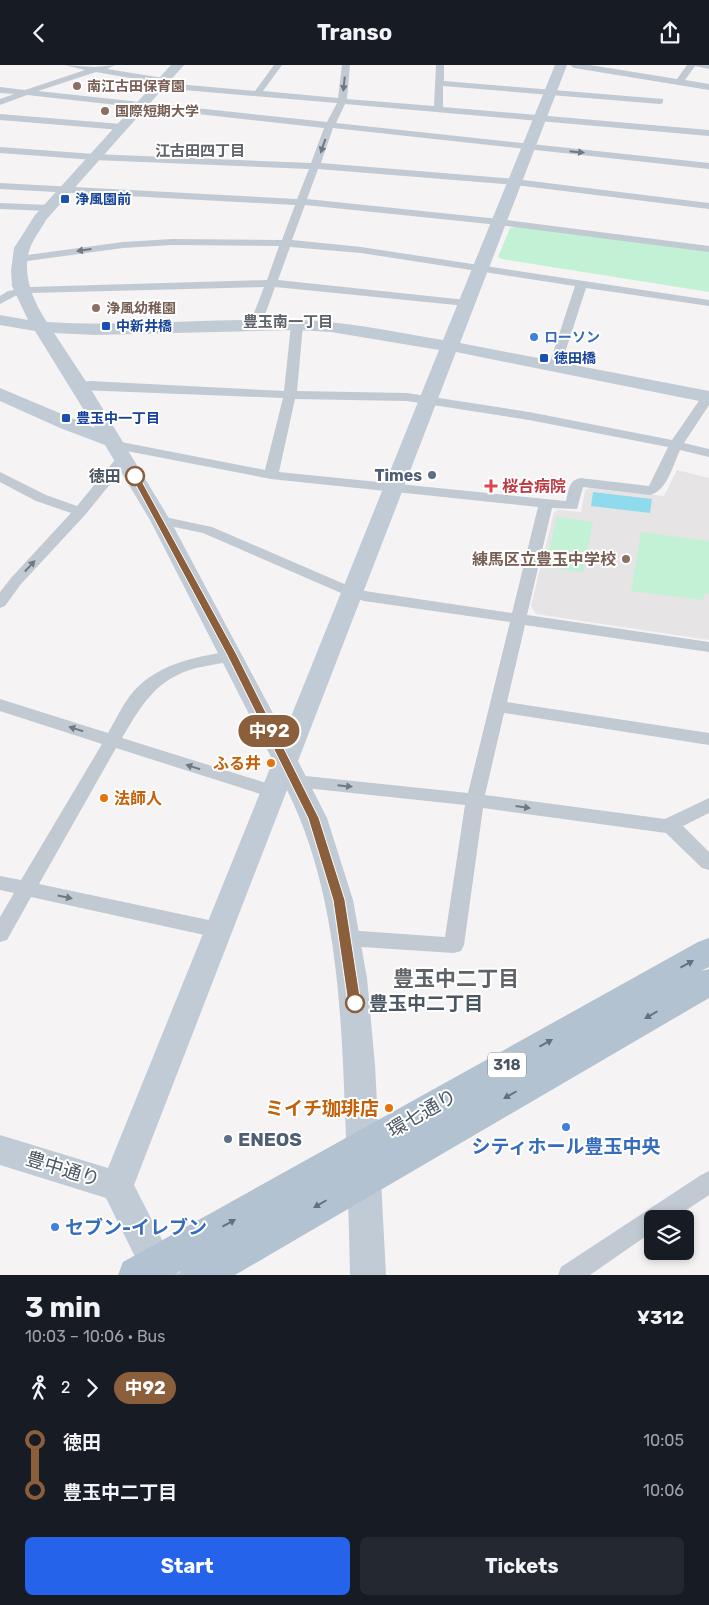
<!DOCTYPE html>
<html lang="en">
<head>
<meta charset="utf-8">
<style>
  body { margin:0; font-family:Rubik,"Noto Sans JP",sans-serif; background:#242831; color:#f1f3f6; height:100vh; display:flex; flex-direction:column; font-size:19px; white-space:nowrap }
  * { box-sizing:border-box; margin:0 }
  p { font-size:16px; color:#9ea1a6 }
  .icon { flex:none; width:28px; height:28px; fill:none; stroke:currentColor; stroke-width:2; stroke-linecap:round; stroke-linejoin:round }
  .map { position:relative; height:1210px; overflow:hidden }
  .side { display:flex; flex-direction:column; background:#171b24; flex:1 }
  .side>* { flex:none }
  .badge { padding:0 10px; border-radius:16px; font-size:18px; line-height:32px }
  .buttons { position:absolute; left:644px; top:1145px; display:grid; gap:10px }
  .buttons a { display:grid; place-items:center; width:50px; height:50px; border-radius:8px; background:#171b24; box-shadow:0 2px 8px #0003; font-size:25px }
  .map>.badge { position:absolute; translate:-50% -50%; box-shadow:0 0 0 2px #fff }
  .legs { display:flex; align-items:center; gap:8px; height:55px; padding:0 25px; font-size:16px }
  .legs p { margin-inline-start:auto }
  .headline { display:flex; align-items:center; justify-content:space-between; height:85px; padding:0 25px }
  h1 { font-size:28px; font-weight:700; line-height:38px }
  .primary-button { display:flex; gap:10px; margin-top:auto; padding:10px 25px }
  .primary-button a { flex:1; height:58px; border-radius:8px; background:#2563eb; color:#fff; font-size:20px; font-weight:700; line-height:58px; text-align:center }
  .primary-button a+a { background:#242831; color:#f1f3f6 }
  ul { padding:0 25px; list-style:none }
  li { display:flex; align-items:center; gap:18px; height:50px; font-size:19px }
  li i { display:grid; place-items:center; width:8px; height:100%; margin:0 6px; background:currentColor }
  li i::after { content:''; width:12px; height:12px; margin:-6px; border:4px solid; border-radius:50%; background:#171b24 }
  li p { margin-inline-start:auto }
  li:first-child i { background:linear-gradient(#0000 50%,currentColor 0) }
  li:last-child i { background:linear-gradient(currentColor 50%,#0000 0) }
  header { display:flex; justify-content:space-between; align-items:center; height:65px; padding:0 25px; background:#171b24; font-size:22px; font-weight:700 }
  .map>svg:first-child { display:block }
  .education { fill:#e6e4e5 }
  .green { fill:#c3f1d5 }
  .water { fill:#90daee }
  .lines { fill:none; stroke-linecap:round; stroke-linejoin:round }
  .street { fill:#c1cad2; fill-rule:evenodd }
  .secondary { fill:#c1cbd6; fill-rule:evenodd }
  .primary { fill:#b3c2d1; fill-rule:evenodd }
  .oneway { fill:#6e7983 }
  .oneway2 { fill:#64717d }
  .line-1 { fill:#8b5e3c; stroke:#fff }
  .education-dot { fill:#8d6e63; stroke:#fff; stroke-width:2 }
  .transit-dot { fill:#1a4fb4; stroke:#fff; stroke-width:2 }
  .shop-dot { fill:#3f7fe0; stroke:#fff; stroke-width:2 }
  .service-dot { fill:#5c6f8a; stroke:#fff; stroke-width:2 }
  .stop-1-dot { fill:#fff; stroke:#8b5e3c; stroke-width:2.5 }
  .health-dot { fill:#e0444e; stroke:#fff; stroke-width:2 }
  .food-dot { fill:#e8710a; stroke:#fff; stroke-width:2 }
  .labels { text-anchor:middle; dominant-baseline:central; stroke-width:4; stroke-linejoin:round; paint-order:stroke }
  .far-education-label { font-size:14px; font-weight:bold; fill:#785e54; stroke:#fff; text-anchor:start }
  .far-transit-label { font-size:14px; font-weight:bold; fill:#164399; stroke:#fff; text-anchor:start }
  .far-shop-label { font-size:14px; font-weight:bold; fill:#366cbe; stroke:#fff; text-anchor:start }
  .far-neighbourhood-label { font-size:15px; font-weight:bold; fill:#5f6368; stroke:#fff }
  .shield { fill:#fff; stroke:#808990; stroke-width:1 }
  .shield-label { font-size:15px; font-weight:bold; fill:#4a5661 }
  .service-label { font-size:16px; font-weight:bold; fill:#4e5e75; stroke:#fff; text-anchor:end }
  .stop-label { font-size:16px; font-weight:bold; fill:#4a5661; stroke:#fff; text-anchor:end }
  .health-label { font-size:16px; font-weight:bold; fill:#be3a42; stroke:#fff; text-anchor:start }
  .education-label { font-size:16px; font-weight:bold; fill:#785e54; stroke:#fff; text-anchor:end }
  .food-label { font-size:16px; font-weight:bold; fill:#c56008; stroke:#fff; text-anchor:end }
  .near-stop-label { font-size:19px; font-weight:bold; fill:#4a5661; stroke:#fff; text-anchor:start }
  .near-food-label { font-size:19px; font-weight:bold; fill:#c56008; stroke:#fff; text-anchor:end }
  .near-street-label { font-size:19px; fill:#4a5661; stroke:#fff }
  .near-service-label { font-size:19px; font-weight:bold; fill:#4e5e75; stroke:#fff; text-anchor:start }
  .near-shop-label { font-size:19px; font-weight:bold; fill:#366cbe; stroke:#fff }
  .near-neighbourhood-label { font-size:21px; font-weight:bold; fill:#5f6368; stroke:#fff }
</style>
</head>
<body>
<header><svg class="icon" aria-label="back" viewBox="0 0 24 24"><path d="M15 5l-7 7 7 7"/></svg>Transo<svg class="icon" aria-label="share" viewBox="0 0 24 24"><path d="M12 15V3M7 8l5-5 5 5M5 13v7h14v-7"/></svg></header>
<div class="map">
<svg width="709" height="1210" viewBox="0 0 709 1210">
  <rect width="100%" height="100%" fill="#f5f3f3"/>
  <!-- education -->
  <polygon class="education" points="677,405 709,413 709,575 536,549 531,541 554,447 559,445 581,447 585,425 590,423 664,431"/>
  <!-- green -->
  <g class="green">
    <polygon points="517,162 709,186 709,227 502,194 498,192 510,163"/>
    <polygon points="557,452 593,457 583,508 545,501"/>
    <polygon points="641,467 709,476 709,529 704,528 703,535 631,526"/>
  </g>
  <!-- water -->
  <polygon class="water" points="593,427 652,434 650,448 591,441"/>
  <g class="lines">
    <!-- street -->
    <g class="street">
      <path d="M64 0 95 2 115 0 107 4 163 13 167 16 166 18 255 26 274 0H282L263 26 338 33 342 0H350L347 34 434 41 436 0H444V16L663 34V38L660 39 443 21V42L709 65V71L345 39 336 58 709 98V104L333 63 321 98 515 114 709 138V144L515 120 318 104 307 134 499 154 709 181V187L499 160 305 140 292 175 361 182 709 235V241L586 223 561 300 555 304 549 300 575 221 361 188 290 182 278 215 466 235 472 238 466 241 275 222 261 261 255 265 249 261 264 222 30 228 15 231 0 239V231L8 226 30 222 267 215 279 181 172 180 123 183 20 197 15 194 20 191 123 177 172 174 282 175 295 140 0 124V118L297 134 309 104 94 95 0 88V82L94 89 311 98 324 63 27 30 0 40V34L14 29 0 28V22L25 25 85 5ZM96 7 158 18 156 20 160 23 337 38 327 57 38 26Z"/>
      <polygon points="570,0 590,0 677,14 687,0 709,0 709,4 695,1 685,15 709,19 709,25 574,3"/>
      <polygon points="0,49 121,59 126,62 121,65 0,55"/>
      <polygon points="0,138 49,140 54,143 49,146 0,144"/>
      <path d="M297 256 303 260 297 326 407 328 529 347 672 375 705 327 709 326V340L684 378 709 384V392L680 385C673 400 667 426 650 430L583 422 577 444 552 443 527 550 709 577V587L525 560 507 637 709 668V680L504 648 485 730 665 754 709 733V748L683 761 709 787V805L702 803 666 768 483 743 464 880 461 886 454 888 346 881 339 879 336 873 339 867 346 865 445 872 465 740 296 722 290 720 287 716 290 712 296 710 468 728 510 557 364 536 348 531 203 468 155 458 153 455 155 452 160 451 212 462 358 525 512 548 538 442 271 414 111 383 109 380 116 376 265 405 283 333 80 325 74 321 76 318 90 316 284 326 291 260ZM295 334 407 336 529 355 668 382 649 421 580 413C568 416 569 425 566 436L279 407Z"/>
      <polygon points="124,389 131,393 129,396 85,450 21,519 5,541 0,543 0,527 11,513 71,448 36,436 0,417 0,407 46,430 77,441 119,390"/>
      <path d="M232 586 238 587 240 591 238 595C224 598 210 600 196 603 156 614 142 639 122 673L279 722 282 727 279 732 273 733 116 683 39 819 218 857 225 860 228 865 225 870 218 873 31 832 7 875 0 877V852L14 828 0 825V811L21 815 102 679 0 646V634L108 668C115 656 121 643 129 632 154 599 194 592 232 586Z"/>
      <polygon points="709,1106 709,1130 673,1154 652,1154 652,1167 590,1210 558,1210 561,1202 701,1110"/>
    </g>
    <!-- secondary -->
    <path class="secondary" d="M171 0H184L46 155C41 164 34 173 30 183 21 208 33 236 47 257 130 262 214 253 297 255 346 256 395 267 443 275L555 0H567L460 278 709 326V338L456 287 298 696 327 753 353 835 367 913 375 1000 386 1210H350C349 1156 347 1101 345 1047 341 939 336 824 287 725L134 1120 180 1210H144L106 1133 0 1100V1070L108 1103 273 696 150 455 105 380 60 363 0 336V323L95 363 35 266 0 260V250L28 255 12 221 11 206 14 183 35 150ZM297 265 331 267 439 285 284 669 170 455 89 321 54 268 95 270Z"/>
    <!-- primary -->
    <polygon class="primary" points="709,873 709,902 701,906 709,904 709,933 235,1210 179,1210 180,1206 174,1210 118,1210 123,1197 698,877"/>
  </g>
  <!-- one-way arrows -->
  <defs><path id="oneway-solid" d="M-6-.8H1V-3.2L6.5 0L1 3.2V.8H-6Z" transform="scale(1.25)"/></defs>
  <g class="oneway">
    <use href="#oneway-solid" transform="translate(344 19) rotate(96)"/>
    <use href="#oneway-solid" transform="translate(323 81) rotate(109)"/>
    <use href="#oneway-solid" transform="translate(577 87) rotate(6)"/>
    <use href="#oneway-solid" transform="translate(84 185) rotate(172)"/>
    <use href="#oneway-solid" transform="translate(30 501) rotate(-47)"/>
    <use href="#oneway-solid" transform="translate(76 664) rotate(-162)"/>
    <use href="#oneway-solid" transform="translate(193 702) rotate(-162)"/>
    <use href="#oneway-solid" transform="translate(345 721) rotate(6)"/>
    <use href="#oneway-solid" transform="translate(523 742) rotate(8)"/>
    <use href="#oneway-solid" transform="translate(65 832) rotate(12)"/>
  </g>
  <g class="oneway2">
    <use href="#oneway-solid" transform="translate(687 899) rotate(-29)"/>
    <use href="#oneway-solid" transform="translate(651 950) rotate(150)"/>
    <use href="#oneway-solid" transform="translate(546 978) rotate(-29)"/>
    <use href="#oneway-solid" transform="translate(510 1030) rotate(150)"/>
    <use href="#oneway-solid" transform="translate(320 1139) rotate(150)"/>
    <use href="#oneway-solid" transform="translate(229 1158) rotate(-29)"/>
  </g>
  <!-- line-1 -->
  <polygon class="line-1" points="135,409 139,411 237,590 319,753 345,835 361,938 359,942 350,942 348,938 333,835 308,753 227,590 131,411"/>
  <!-- markers -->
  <g class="education-dot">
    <circle cx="77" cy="21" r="5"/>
    <circle cx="105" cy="46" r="5"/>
    <circle cx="96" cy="243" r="5"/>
    <circle cx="626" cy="494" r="5"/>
  </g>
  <g class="transit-dot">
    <rect x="60" y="129" width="10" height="10" rx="2.5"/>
    <rect x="101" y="256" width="10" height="10" rx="2.5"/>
    <rect x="539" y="288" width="10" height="10" rx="2.5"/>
    <rect x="61" y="348" width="10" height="10" rx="2.5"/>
  </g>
  <g class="shop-dot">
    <circle cx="534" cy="272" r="5"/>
    <circle cx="566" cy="1062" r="5"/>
    <circle cx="55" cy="1162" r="5"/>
  </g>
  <g class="service-dot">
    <circle cx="432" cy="410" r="5"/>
    <circle cx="228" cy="1074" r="5"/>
  </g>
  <g class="stop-1-dot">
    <circle cx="135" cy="411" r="9"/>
    <circle cx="355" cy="938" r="9"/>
  </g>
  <path class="health-dot" d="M488.5 413.5h5v5h5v5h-5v5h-5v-5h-5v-5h5z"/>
  <g class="food-dot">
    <circle cx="271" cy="698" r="5"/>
    <circle cx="104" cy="733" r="5"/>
    <circle cx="389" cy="1043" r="5"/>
  </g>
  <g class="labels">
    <!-- far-education labels -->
    <g class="far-education-label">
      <text x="87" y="21">南江古田保育園</text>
      <text x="115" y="46">国際短期大学</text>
      <text x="106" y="243">浄風幼稚園</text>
    </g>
    <!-- far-transit labels -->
    <g class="far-transit-label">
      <text x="75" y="134">浄風園前</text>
      <text x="116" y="261">中新井橋</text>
      <text x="554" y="293">徳田橋</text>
      <text x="76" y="353">豊玉中一丁目</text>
    </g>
    <!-- far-shop labels -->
    <g class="far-shop-label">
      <text x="544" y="272">ローソン</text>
    </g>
    <!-- far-neighbourhood labels -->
    <g class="far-neighbourhood-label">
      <text x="200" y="86">江古田四丁目</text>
      <text x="288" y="257">豊玉南一丁目</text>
    </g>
    <!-- shield labels -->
    <rect class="shield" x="488" y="987.5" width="38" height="25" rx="4"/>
    <g class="shield-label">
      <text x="507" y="1000">318</text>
    </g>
    <!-- service labels -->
    <g class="service-label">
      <text x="422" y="410">Times</text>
    </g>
    <!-- stop labels -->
    <g class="stop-label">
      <text x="121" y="411">徳田</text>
    </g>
    <!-- health labels -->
    <g class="health-label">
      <text x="502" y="421">桜台病院</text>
    </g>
    <!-- education labels -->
    <g class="education-label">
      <text x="616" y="494">練馬区立豊玉中学校</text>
    </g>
    <!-- food labels -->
    <g class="food-label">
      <text x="261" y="698">ふる井</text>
      <text x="114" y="733" text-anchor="start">法師人</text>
    </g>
    <!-- near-stop labels -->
    <g class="near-stop-label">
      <text x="369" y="938">豊玉中二丁目</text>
    </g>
    <!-- near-food labels -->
    <g class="near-food-label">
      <text x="379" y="1043">ミイチ珈琲店</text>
    </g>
    <!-- near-street labels -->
    <g class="near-street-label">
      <text transform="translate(422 1048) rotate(-30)">環七通り</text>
      <text transform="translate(63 1104) rotate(17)">豊中通り</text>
    </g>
    <!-- near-service labels -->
    <g class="near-service-label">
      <text x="238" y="1074">ENEOS</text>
    </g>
    <!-- near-shop labels -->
    <g class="near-shop-label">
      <text x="566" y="1081">シティホール豊玉中央</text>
      <text x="65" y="1162" text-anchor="start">セブン-イレブン</text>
    </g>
    <!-- near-neighbourhood labels -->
    <g class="near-neighbourhood-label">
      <text x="456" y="913">豊玉中二丁目</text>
    </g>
  </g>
</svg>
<div class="buttons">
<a><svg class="icon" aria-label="layers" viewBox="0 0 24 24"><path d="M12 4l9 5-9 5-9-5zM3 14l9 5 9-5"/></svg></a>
</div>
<b class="badge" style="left:269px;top:666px;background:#8b5e3c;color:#fff">中92</b>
</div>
<section class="side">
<div class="headline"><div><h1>3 min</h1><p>10:03 – 10:06 · Bus</p></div><b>¥312</b></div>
<div class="legs"><svg class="icon" aria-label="walk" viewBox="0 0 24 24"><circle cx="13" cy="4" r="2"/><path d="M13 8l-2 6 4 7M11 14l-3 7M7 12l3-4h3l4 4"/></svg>2<svg class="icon" aria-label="forward" viewBox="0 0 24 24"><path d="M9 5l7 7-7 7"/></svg><b class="badge" style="background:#8b5e3c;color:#fff">中92</b></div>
<ul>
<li><i style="color:#8b5e3c"></i><b>徳田</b><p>10:05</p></li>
<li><i style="color:#8b5e3c"></i><b>豊玉中二丁目</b><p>10:06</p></li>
</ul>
<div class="primary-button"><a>Start</a><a>Tickets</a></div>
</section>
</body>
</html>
